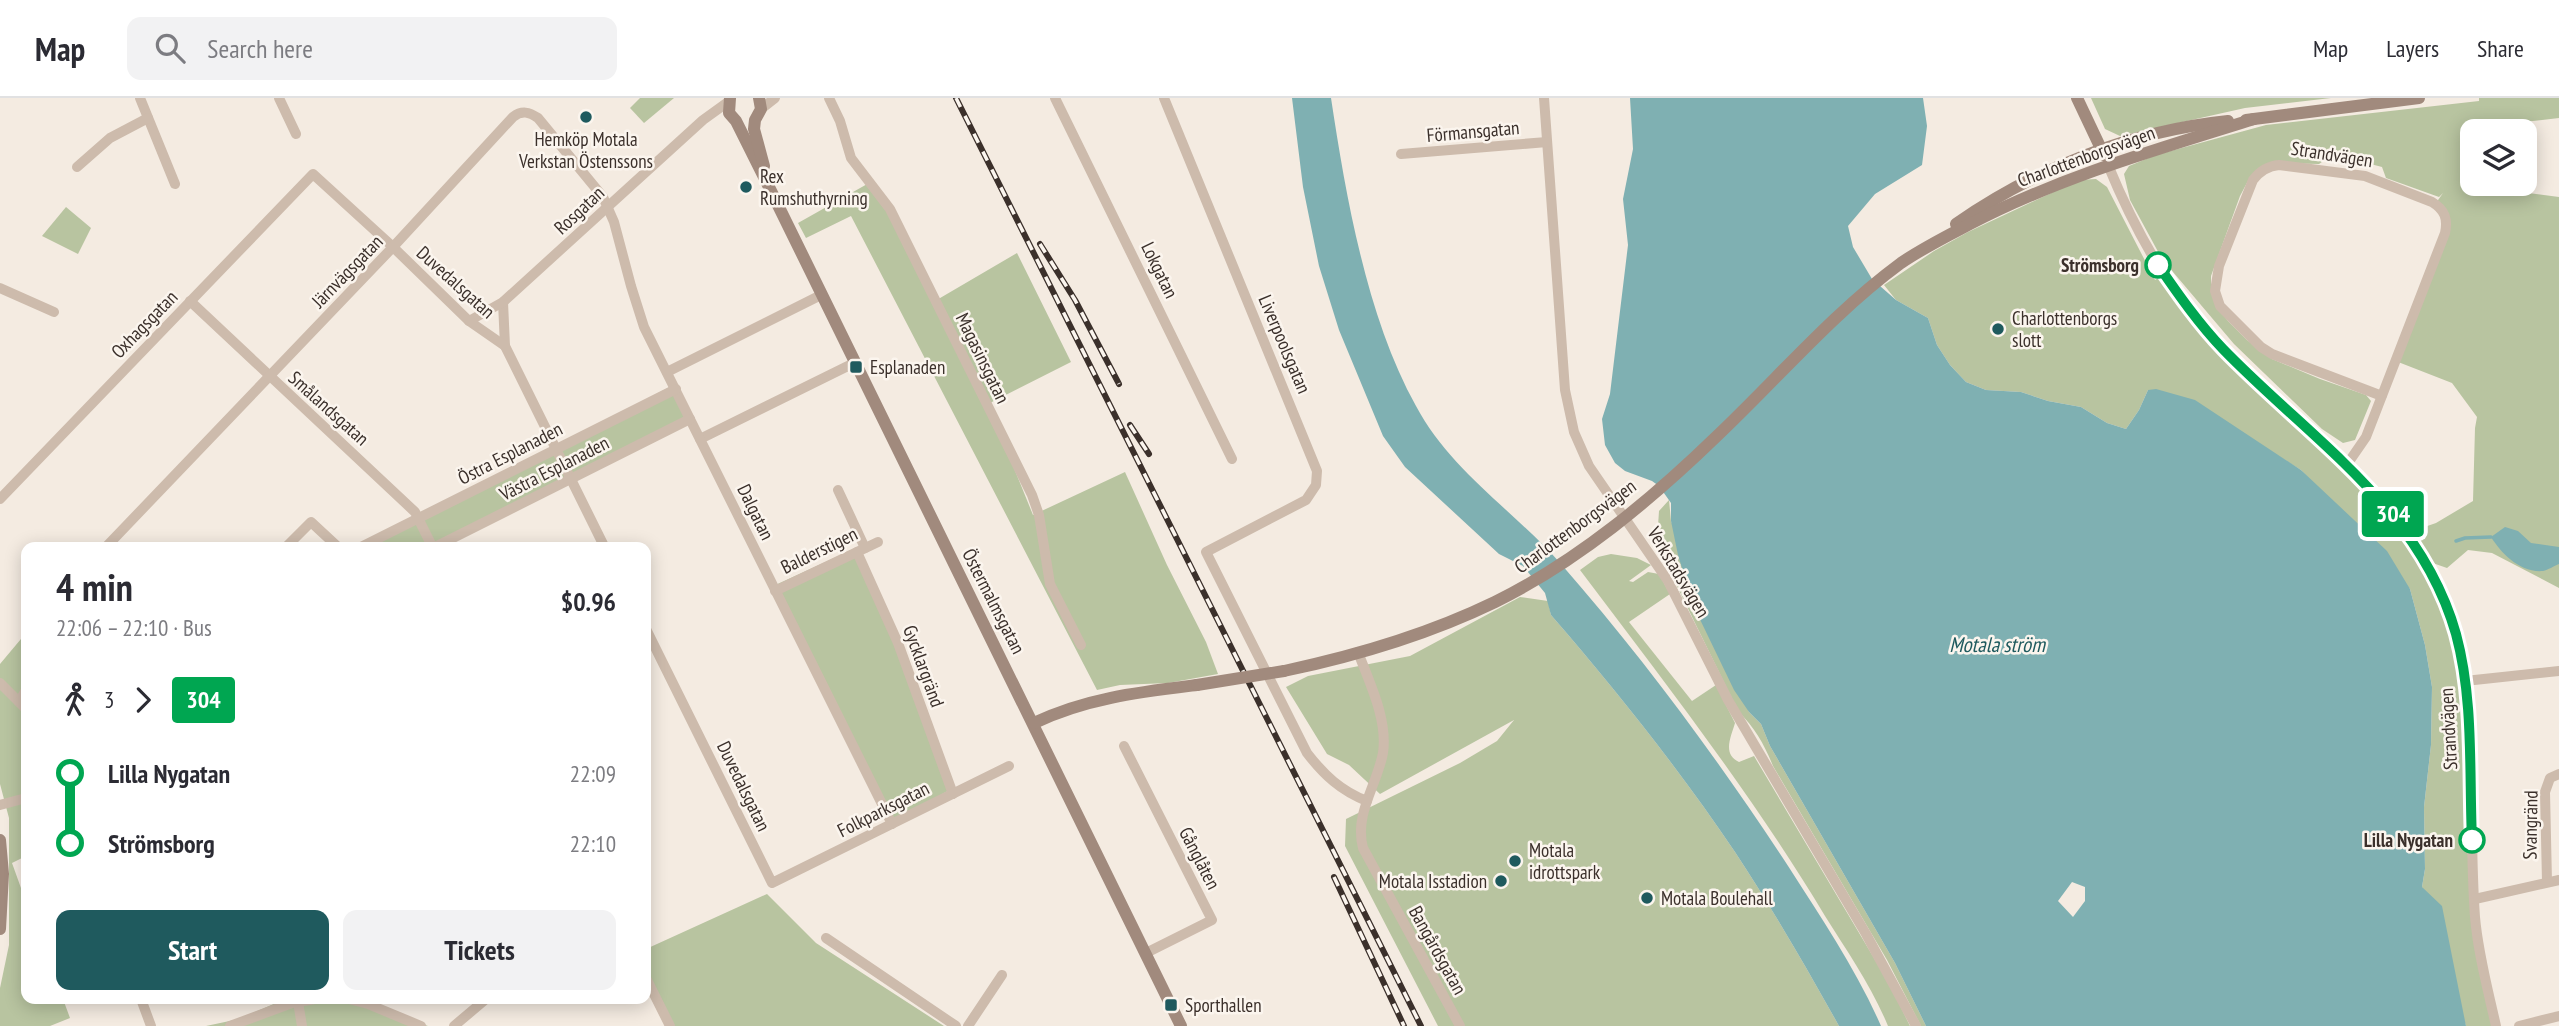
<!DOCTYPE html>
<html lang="en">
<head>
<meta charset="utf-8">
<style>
  body { margin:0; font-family:"PT Sans Narrow",sans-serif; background:#f2f2f3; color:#2b2b33; height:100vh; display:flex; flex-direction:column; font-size:26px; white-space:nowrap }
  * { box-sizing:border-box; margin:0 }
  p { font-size:23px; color:#7c7c81 }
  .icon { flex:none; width:38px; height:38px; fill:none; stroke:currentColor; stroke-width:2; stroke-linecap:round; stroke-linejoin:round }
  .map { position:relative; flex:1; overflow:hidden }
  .sheet { position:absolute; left:21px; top:444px; width:630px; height:462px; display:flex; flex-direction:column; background:#fff; border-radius:14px; box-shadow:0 4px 18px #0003 }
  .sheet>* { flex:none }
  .badge { padding:0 14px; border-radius:5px; font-size:24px; line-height:46px }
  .tools { position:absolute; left:2460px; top:21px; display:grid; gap:14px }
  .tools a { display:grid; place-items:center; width:77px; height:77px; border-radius:14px; background:#fff; box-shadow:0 4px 18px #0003; font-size:35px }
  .map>.badge { position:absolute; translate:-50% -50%; box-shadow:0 0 0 4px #fff }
  .legs { display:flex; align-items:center; gap:10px; height:77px; padding:0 35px; font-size:23px }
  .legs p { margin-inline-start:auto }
  .head { display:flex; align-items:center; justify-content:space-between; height:119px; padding:0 35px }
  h1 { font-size:38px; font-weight:800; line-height:52px }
  .action { display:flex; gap:14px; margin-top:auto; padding:14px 35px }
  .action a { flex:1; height:80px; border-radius:14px; background:#1f5a5e; color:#fff; font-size:28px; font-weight:800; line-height:80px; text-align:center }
  .action a+a { background:#f2f2f3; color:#2b2b33 }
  ul { padding:0 35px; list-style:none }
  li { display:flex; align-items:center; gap:24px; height:70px; font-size:26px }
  li i { display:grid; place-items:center; width:10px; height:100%; margin:0 9px; background:currentColor }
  li i::after { content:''; width:18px; height:18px; margin:-9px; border:5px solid; border-radius:50%; background:#fff }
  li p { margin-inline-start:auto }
  li:first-child i { background:linear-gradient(#0000 50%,currentColor 0) }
  li:last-child i { background:linear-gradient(currentColor 50%,#0000 0) }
  header { display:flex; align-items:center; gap:42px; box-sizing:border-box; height:98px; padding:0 35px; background:#fff; border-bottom:2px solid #e1e1e2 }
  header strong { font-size:33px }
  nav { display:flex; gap:38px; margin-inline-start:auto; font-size:24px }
  .search { width:490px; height:63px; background:#f2f2f3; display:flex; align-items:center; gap:18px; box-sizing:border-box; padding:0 24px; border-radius:14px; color:#7c7c81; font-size:26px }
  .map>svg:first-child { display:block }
  .green { fill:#b8c4a0 }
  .water { fill:#7fb0b2; fill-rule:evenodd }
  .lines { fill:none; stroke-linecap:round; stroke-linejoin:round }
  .stream { stroke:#7fb0b2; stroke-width:3.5 }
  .street { stroke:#cdbbac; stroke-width:10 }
  .secondary { stroke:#a18a7d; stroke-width:12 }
  .rail-casing { stroke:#3b302b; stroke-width:6 }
  .rail { stroke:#fbf5ee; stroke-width:3.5; stroke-dasharray:10; stroke-linecap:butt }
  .secondary-bridge { stroke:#a18a7d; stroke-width:12 }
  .line-1-casing { stroke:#fff; stroke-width:16 }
  .line-1 { stroke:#00a651; stroke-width:10 }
  .poi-dot { fill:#1f5a5e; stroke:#fbf5ee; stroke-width:2.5 }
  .stop-1-dot { fill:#fff; stroke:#00a651; stroke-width:3.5 }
  .labels { text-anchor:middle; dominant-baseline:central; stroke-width:5; stroke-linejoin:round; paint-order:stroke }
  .street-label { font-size:19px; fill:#3b302b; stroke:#fbf5ee }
  .poi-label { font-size:19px; fill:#3b302b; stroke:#fbf5ee; text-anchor:start }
  .stop-label { font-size:19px; font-weight:bold; fill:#3b302b; stroke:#fbf5ee; text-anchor:end }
  .water-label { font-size:21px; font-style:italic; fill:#1f5a5e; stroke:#fbf5ee }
</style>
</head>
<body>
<header>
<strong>Map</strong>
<div class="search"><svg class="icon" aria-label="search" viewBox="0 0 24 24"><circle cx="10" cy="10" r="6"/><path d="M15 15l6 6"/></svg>Search here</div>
<nav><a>Map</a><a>Layers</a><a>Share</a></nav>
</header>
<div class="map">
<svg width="2559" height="928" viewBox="0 0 2559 928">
  <rect width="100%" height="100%" fill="#f4ebe1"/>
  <!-- green -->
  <g class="green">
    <polygon points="640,0 674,0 644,25 630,10"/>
    <polygon points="2091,0 2331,0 2245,10 2120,38 2105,31"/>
    <polygon points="2479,0 2559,0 2559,20 2515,25 2513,33 2473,33 2473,86 2498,86 2497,91 2559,99 2559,490 2492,455 2468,452 2447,470 2424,462 2445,506 2465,583 2468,743 2493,928 2466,928 2422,789 2425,771 2424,709 2431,647 2432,589 2425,547 2410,491 2301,372 2264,349 2148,292 2139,312 2126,331 2107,325 2081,309 2048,303 2021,294 1986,292 1966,284 1950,267 1937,247 1928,220 1896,202 1884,187 1934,153 1968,134 2079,82 2096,81 2107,89 2155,182 2163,177 2272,298 2324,348 2407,435 2436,425 2473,403 2475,330 2477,319 2452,285 2393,262 2447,122 2436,105 2443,95 2439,99 2386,80 2382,69 2363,64 2349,55 2332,57 2319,66 2271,65 2249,81 2240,98 2211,178 2211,194 2217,209 2228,223 2247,242 2272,261 2320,281 2366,297 2371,303 2355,342 2343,345 2322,331 2234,246 2162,161 2130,102 2124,76 2129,68 2156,57 2266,27 2479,3"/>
    <polygon points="869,85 889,105 935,203 1017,155 1071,264 988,306 1033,417 1125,374 1167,467 1206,544 1218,576 1168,585 1120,587 1097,592 851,118 806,140 798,125"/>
    <polygon points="66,109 91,130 78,156 42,138"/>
    <polygon points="672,288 688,319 428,450 357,450"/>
    <path d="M1669 402 1671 423 1749 614 1761 626 1770 648 1895 865 1926 928H1921L1887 862 1773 668C1764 646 1755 630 1738 613L1673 480 1658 428 1659 413Z"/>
    <polygon points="856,450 953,690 888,727 771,489"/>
    <path d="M1611 456 1637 460 1651 467 1629 483 1633 484 1648 474 1659 476 1670 496 1629 524 1692 603 1716 587 1735 625C1731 639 1722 656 1739 664L1754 658 1890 887 1910 928H1888C1872 889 1847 853 1825 818 1752 696 1665 585 1580 472L1598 459Z"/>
    <path d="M1520 499 1548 503 1551 517C1616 592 1679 671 1735 754 1772 810 1806 869 1839 928H1438L1345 748 1346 721 1460 665 1497 643 1514 622 1380 696 1349 667 1327 656 1286 589 1308 578 1410 558Z"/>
    <polygon points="26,535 26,758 12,765 26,804 26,901 63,901 70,920 50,928 0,928 0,890 9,847 9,720 0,686 0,566"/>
    <polygon points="767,796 816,845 944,928 672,928 646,880 646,851"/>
    <polygon points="285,901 359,901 428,928 206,928 239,921"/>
  </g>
  <!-- water -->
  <g class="water">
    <path d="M1292 0H1331C1346 99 1367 220 1416 308 1450 372 1514 413 1561 466 1645 562 1720 664 1790 771 1822 821 1857 873 1881 928H1839C1806 869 1772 810 1735 754 1679 671 1616 592 1551 517L1545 495 1523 468 1499 456 1405 369 1383 338 1339 232 1319 168 1303 89Z"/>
    <path d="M1630 0H1923L1927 28 1922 67 1875 96 1848 128 1853 149 1872 181 1896 202 1928 220 1937 247 1950 267 1966 284 1986 292 2021 294 2048 303 2081 309 2107 325 2126 331 2139 312 2148 292 2156 291 2195 302 2301 372 2387 453 2410 491 2425 547 2432 589 2431 647 2424 709 2425 771 2422 789 2442 808 2466 928H1926L1895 865 1770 648 1761 626 1749 614 1734 592 1694 509 1678 457 1671 423V405L1659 388 1652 383 1625 373 1615 365 1605 347 1602 321 1610 296 1628 147 1623 101 1633 51ZM2072 784 2085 789V803L2073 819 2058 803Z"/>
    <path d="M2505 429 2518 433 2531 445 2559 449V466C2554 468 2548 472 2543 473 2520 475 2501 455 2491 439Z"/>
  </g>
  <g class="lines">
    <!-- stream -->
    <polyline class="stream" points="2456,443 2465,440 2491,439"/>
    <!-- street -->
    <g class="street">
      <polyline points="140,0 175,86"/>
      <polyline points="279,0 296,36"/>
      <polyline points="829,0 840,23 851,60 890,111 1032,397 1039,417 1050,486 1081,547"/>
      <polyline points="1055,0 1232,361"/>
      <path d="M1164 0 1317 373 1316 387 1306 402 1206 454 1307 655C1324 677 1341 693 1367 703"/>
      <polyline points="1544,0 1565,292 1574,334 1589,368 1668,483 1728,602 1866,836 1916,928"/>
      <polyline points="761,11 775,0"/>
      <polyline points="1401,56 1547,44"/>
      <path d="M2108 67C2136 135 2171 198 2223 251 2258 287 2297 322 2334 357 2368 388 2401 419 2424 460 2485 567 2466 699 2475 819 2478 855 2488 892 2496 928"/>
      <polyline points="77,69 110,40 148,20"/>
      <polyline points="0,190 54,214"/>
      <polyline points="190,203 415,414 433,450"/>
      <polyline points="503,204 505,248"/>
      <polyline points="469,223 503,204 703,22 728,4"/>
      <polyline points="667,274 821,197"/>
      <polyline points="700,341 854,265"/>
      <path d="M2346 368 2366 339 2445 135C2448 121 2445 112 2432 104L2365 78 2279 67C2268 68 2259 74 2253 82L2219 168 2215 193 2220 208 2261 249 2272 256 2382 298"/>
      <polyline points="838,392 865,450"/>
      <polyline points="0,401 313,76 393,149 469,223 505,248 605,450"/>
      <path d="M105 450 393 149 513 19C522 12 529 14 538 20L603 99 614 124 631 188 644 229 892 726"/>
      <polyline points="285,450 311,424 339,450"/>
      <polyline points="359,450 676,291"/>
      <polyline points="433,450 690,321"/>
      <polyline points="857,454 898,545 953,696"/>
      <polyline points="775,493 878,444"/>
      <polyline points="646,531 772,785 1009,668"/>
      <path d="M1358 554C1369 584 1388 621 1383 655 1377 687 1354 716 1363 750L1460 928"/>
      <polyline points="2465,583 2559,573"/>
      <polyline points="0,585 26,611"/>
      <polyline points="19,604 26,592"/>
      <polyline points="1124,648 1212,822 1146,855"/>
      <polyline points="0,707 26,700"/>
      <polyline points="2547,784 2545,694 2550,680 2559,676"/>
      <polyline points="2475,801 2559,782"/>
      <polyline points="826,840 956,928"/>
      <polyline points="646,880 670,928"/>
      <polyline points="141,901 151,928"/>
      <polyline points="349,901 368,906 421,928"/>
      <polyline points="298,904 302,928"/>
      <polyline points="230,928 292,905 315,901"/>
      <polyline points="454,928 486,901"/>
      <polyline points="968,928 1002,877"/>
      <polyline points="2519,928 2559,918"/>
    </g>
    <!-- secondary -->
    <g class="secondary">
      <polyline points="730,0 729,15 736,23 772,95 1181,928"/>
      <polyline points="759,0 761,11 755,22 754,31 764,68"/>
      <polyline points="2077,0 2104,57"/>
      <polyline points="2246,22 2419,0"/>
      <path d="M1956 126C2036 70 2131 33 2228 23"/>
      <path d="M1284 573C1355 558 1429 536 1495 504 1578 463 1652 401 1718 337 1779 279 1833 215 1901 165 1923 150 1947 138 1970 126 2060 79 2158 51 2254 21"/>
      <path d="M1034 625C1086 600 1140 594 1197 587"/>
      <polyline points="0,742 3,776 0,831"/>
    </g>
    <defs>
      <g id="rail">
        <polyline points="956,0 1421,928"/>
        <polyline points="1040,146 1075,202 1119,286"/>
        <polyline points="1130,327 1149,356"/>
        <polyline points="1334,779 1404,928"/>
      </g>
    </defs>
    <!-- rail casing -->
    <use href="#rail" class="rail-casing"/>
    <!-- rail -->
    <use href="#rail" class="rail"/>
    <!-- secondary-bridge -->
    <polyline class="secondary-bridge" points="1197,587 1284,573"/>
  </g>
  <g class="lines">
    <defs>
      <path id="line-1" d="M2158 167C2178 196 2199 226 2223 251 2310 341 2420 409 2456 536 2474 602 2469 674 2472 742"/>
    </defs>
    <!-- line-1 casing -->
    <use href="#line-1" class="line-1-casing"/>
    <!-- line-1 -->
    <use href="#line-1" class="line-1"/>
  </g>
  <!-- markers -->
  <g class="poi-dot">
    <circle cx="586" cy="19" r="7"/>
    <circle cx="746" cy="89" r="7"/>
    <circle cx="1998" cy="231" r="7"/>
    <rect x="849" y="262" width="14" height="14" rx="3.5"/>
    <circle cx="1515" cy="763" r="7"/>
    <circle cx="1501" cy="783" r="7"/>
    <circle cx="1647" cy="800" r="7"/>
    <rect x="1164" y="900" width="14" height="14" rx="3.5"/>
  </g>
  <g class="stop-1-dot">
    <circle cx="2158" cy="167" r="12"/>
    <circle cx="2472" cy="742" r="12"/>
  </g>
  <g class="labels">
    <!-- street labels -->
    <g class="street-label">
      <text transform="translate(1473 33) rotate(-5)">Förmansgatan</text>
      <text transform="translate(2332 56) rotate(9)">Strandvägen</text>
      <text transform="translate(2086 58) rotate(-20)">Charlottenborgsvägen</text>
      <text transform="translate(579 112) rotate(-43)">Rosgatan</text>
      <text transform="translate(1160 172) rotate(64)">Lokgatan</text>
      <text transform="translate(347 173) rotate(-46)">Järnvägsgatan</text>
      <text transform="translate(456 184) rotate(42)">Duvedalsgatan</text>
      <text transform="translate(144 226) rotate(-46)">Oxhagsgatan</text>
      <text transform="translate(1285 246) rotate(67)">Liverpoolsgatan</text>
      <text transform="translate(983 260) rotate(64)">Magasinsgatan</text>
      <text transform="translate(329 310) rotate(42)">Smålandsgatan</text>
      <text transform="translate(510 355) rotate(-27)">Östra Esplanaden</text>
      <text transform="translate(554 370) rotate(-27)">Västra Esplanaden</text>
      <text transform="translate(756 414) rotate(64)">Dalgatan</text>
      <text transform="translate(1575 428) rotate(-36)">Charlottenborgsvägen</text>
      <text transform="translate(819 452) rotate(-26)">Balderstigen</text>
      <text transform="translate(1679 474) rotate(59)">Verkstadsvägen</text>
      <text transform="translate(994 503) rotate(63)">Östermalmsgatan</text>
      <text transform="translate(924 568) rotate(70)">Gycklargränd</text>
      <text transform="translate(2448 631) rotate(-93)">Strandvägen</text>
      <text transform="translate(744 688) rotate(64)">Duvedalsgatan</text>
      <text transform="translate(883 711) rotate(-27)">Folkparksgatan</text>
      <text transform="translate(2530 727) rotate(-89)">Svangränd</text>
      <text transform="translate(1200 760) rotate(63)">Gånglåten</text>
      <text transform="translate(1438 852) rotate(61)">Bangårdsgatan</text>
    </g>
    <!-- poi labels -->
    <g class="poi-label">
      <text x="586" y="41" text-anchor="middle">Hemköp Motala<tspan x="586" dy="22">Verkstan Östenssons</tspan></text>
      <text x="760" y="78">Rex<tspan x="760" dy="22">Rumshuthyrning</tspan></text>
      <text x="2012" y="220">Charlottenborgs<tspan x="2012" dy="22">slott</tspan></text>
      <text x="870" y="269">Esplanaden</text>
      <text x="1529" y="752">Motala<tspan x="1529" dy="22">idrottspark</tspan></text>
      <text x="1487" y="783" text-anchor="end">Motala Isstadion</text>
      <text x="1661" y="800">Motala Boulehall</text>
      <text x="1185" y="907">Sporthallen</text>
    </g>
    <!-- stop labels -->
    <g class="stop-label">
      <text x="2139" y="167">Strömsborg</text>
      <text x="2453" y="742">Lilla Nygatan</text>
    </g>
    <!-- water labels -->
    <g class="water-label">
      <text x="1997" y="546">Motala ström</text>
    </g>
  </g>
</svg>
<div class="tools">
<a><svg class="icon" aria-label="layers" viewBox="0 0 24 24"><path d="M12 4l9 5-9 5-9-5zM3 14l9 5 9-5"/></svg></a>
</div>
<b class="badge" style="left:2393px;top:416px;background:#00a651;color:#fff">304</b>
<section class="sheet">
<div class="head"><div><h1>4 min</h1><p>22:06 – 22:10 · Bus</p></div><b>$0.96</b></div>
<div class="legs"><svg class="icon" aria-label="walk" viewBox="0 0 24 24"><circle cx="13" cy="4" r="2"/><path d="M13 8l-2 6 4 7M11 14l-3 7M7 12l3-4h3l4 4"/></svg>3<svg class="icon" aria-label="forward" viewBox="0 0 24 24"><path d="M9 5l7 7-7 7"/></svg><b class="badge" style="background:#00a651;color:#fff">304</b></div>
<ul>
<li><i style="color:#00a651"></i><b>Lilla Nygatan</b><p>22:09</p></li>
<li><i style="color:#00a651"></i><b>Strömsborg</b><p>22:10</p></li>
</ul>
<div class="action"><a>Start</a><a>Tickets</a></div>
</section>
</div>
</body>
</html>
